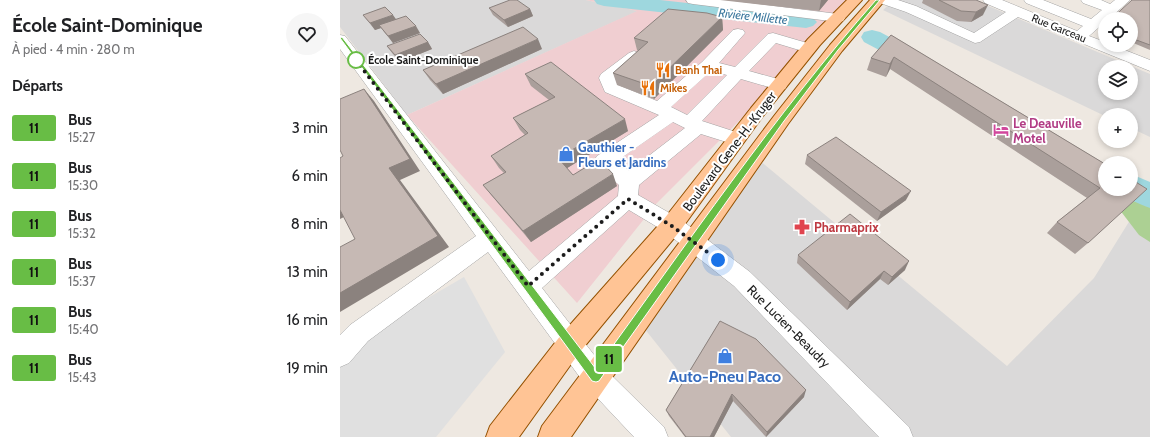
<!DOCTYPE html>
<html lang="fr">
<head>
<meta charset="utf-8">
<style>
  body { margin:0; font-family:Cabin,sans-serif; background:#f6f6f6; color:#202124; height:100vh; display:flex; flex-direction:column; font-size:15px; white-space:nowrap }
  * { box-sizing:border-box; margin:0 }
  p { font-size:13px; color:#757577 }
  .icon { flex:none; width:22px; height:22px; fill:none; stroke:currentColor; stroke-width:2; stroke-linecap:round; stroke-linejoin:round }
  .map { position:relative; flex:1; overflow:hidden }
  .drawer { display:flex; flex-direction:column; background:#fff; width:340px }
  .drawer>* { flex:none }
  .badge { padding:0 8px; border-radius:3px; font-size:14px; line-height:26px }
  .tools { position:absolute; left:758px; top:12px; display:grid; gap:8px }
  .tools a { display:grid; place-items:center; width:40px; height:40px; border-radius:50%; background:#fff; box-shadow:0 2px 6px #0003; font-size:20px }
  .you { position:absolute; width:20px; height:20px; margin:-10px; border:3px solid #fff; border-radius:50%; background:#1a73e8; box-shadow:0 0 0 6px #1a73e833 }
  .map>.badge { position:absolute; translate:-50% -50%; box-shadow:0 0 0 2px #fff }
  h2 { padding:0 12px; font-size:15px; line-height:36px }
  .round { display:grid; place-items:center; flex:none; width:42px; height:42px; border-radius:21px; background:#f6f6f6 }
  .overview { display:flex; align-items:center; justify-content:space-between; height:68px; padding:0 12px }
  h1 { font-size:19px; font-weight:700; line-height:30px }
  ul { padding:0; list-style:none }
  li { display:flex; align-items:center; gap:12px; height:48px; padding:0 12px }
  li div { flex:1 }
  li b { display:block; font-size:15px }
  li em { font-style:normal }
  li .badge { min-width:44px; font-weight:700; text-align:center }
  main { display:flex; flex:1; min-height:0 }
  .map>svg:first-child { display:block }
  .residential { fill:#dad9d9; fill-rule:evenodd }
  .commercial { fill:#f0ced1 }
  .forest { fill:#acd093 }
  .parking { fill:#e0e0e0 }
  .lines { fill:none; stroke-linecap:round; stroke-linejoin:round }
  .river { fill:#9ed7de; fill-rule:evenodd }
  .minor-casing { stroke:#a3a3a3; stroke-width:1 }
  .major-casing { stroke:#945100; stroke-width:2 }
  .minor { fill:#fff; fill-rule:evenodd }
  .major { fill:#ffc495; fill-rule:evenodd }
  .wall { fill:#aa9f9b }
  .shaded-wall { fill:#8b827e }
  .building { fill:#c6b9b4; stroke:#8b827e }
  .line { fill:#68bd45; stroke:#fff }
  .walk { stroke:#1c1c1c; stroke-width:4; stroke-dasharray:0 7.2 }
  .stop-dot { fill:#fff; stroke:#68bd45; stroke-width:2 }
  .labels { text-anchor:middle; dominant-baseline:central; stroke-width:4; stroke-linejoin:round; paint-order:stroke }
  .far-street-label { font-size:11px; fill:#1c1c1c; stroke:#fff }
  .far-stop-label { font-size:11px; font-weight:bold; fill:#1c1c1c; stroke:#fff; text-anchor:start }
  .far-food-label { font-size:11px; font-weight:bold; fill:#c56008; stroke:#fff; text-anchor:start }
  .far-water-label { font-size:12px; font-style:italic; fill:#3f7a9f; stroke:#fff }
  .hotel-label { font-size:13px; font-weight:bold; fill:#b23c85; stroke:#fff; text-anchor:start }
  .shop-label { font-size:13px; font-weight:bold; fill:#366cbe; stroke:#fff; text-anchor:start }
  .street-label { font-size:13px; fill:#1c1c1c; stroke:#fff }
  .health-label { font-size:13px; font-weight:bold; fill:#be3a42; stroke:#fff; text-anchor:start }
  .near-shop-label { font-size:16px; font-weight:bold; fill:#366cbe; stroke:#fff }
</style>
</head>
<body>
<main>
<section class="drawer">
<div class="overview"><div><h1>École Saint-Dominique</h1><p>À pied · 4 min · 280 m</p></div><a class="round"><svg class="icon" aria-label="heart" viewBox="0 0 24 24"><path d="M12 20l-8-8c-3-5 5-10 8-4 3-6 11-1 8 4z"/></svg></a></div>
<h2>Départs</h2>
<ul>
<li><span class="badge" style="background:#68bd45;color:#111">11</span><div><b>Bus</b><p>15:27</p></div><em>3 min</em></li>
<li><span class="badge" style="background:#68bd45;color:#111">11</span><div><b>Bus</b><p>15:30</p></div><em>6 min</em></li>
<li><span class="badge" style="background:#68bd45;color:#111">11</span><div><b>Bus</b><p>15:32</p></div><em>8 min</em></li>
<li><span class="badge" style="background:#68bd45;color:#111">11</span><div><b>Bus</b><p>15:37</p></div><em>13 min</em></li>
<li><span class="badge" style="background:#68bd45;color:#111">11</span><div><b>Bus</b><p>15:40</p></div><em>16 min</em></li>
<li><span class="badge" style="background:#68bd45;color:#111">11</span><div><b>Bus</b><p>15:43</p></div><em>19 min</em></li>
</ul>
</section>
<div class="map">
<svg width="810" height="437" viewBox="0 0 810 437">
  <rect width="100%" height="100%" fill="#eee8e1"/>
  <!-- residential -->
  <g class="residential">
    <polygon points="0,0 246,0 298,11 67,115 0,27"/>
    <path d="M554 0H634L810 74V137L791 128V115L765 116 543 10ZM765 67H791V93H765Z"/>
    <polygon points="413,155 667,366 754,278 810,188 810,437 391,437 300,323"/>
  </g>
  <!-- commercial -->
  <polygon class="commercial" points="246,0 514,0 415,105 316,204 237,303 67,115 297,11"/>
  <!-- forest -->
  <polygon class="forest" points="799,183 810,185 810,242 799,235 776,205 791,187"/>
  <!-- parking -->
  <polygon class="parking" points="124,277 165,352 96,437 0,437 0,349"/>
  <g class="lines">
    <!-- river -->
    <g class="river">
      <polygon points="254,0 320,0 466,16 473,18 477,22 473,26 466,28 264,6 257,4"/>
      <polygon points="532,30 540,32 589,58 593,63 589,68 581,70 573,68 524,42 521,37 524,32"/>
      <path d="M791 174 810 182V208C800 204 784 199 779 189H791Z"/>
    </g>
    <defs>
      <g id="minor">
        <polygon points="346,0 386,0 498,14 503,15 505,18 503,21 498,22 353,4 348,3"/>
        <polygon points="538,0 558,0 576,6 634,33 666,12 645,3 643,0 662,0 737,31 743,26 686,3 684,0 703,0 751,19 762,10 743,3 741,0 761,0 770,4 775,0 790,0 769,19 765,19 765,22 749,36 765,42 765,45 772,45 810,60 810,71 678,17 640,42 635,43 566,12 540,3"/>
        <path d="M398 29 403 30 405 33 379 63 395 67 428 34 433 33 474 45 477 48 474 51 469 53 436 43 409 71 445 81 447 85 445 89 439 90 401 79 362 121 402 134 405 139 402 144 396 145 361 134 299 185 298 195 340 219 410 272 569 427 573 437H539L394 286 324 231 289 210 202 288 265 369 324 427 328 437H294L247 387 148 252 28 341 9 363 0 367V335L10 325 136 236 0 49V35L5 36 189 271 278 196 279 185 257 166 254 161 257 156 319 115 265 92 259 78 261 74 289 53 294 51 299 53 302 56 299 59 276 79 278 85 317 101 362 62 393 30ZM371 71 387 75 347 115 331 107ZM333 122 345 128 289 171 277 161Z"/>
      </g>
      <g id="major">
        <polygon points="507,0 522,0 480,45 423,116 340,231 239,353 179,437 146,437 150,426 221,335 324,219 411,108 468,39"/>
        <polygon points="530,0 545,0 502,51 448,124 231,437 198,437 202,426 434,116 490,45"/>
      </g>
    </defs>
    <!-- minor casing -->
    <use href="#minor" class="minor-casing"/>
    <!-- major casing -->
    <use href="#major" class="major-casing"/>
    <!-- minor -->
    <use href="#minor" class="minor"/>
    <!-- major -->
    <use href="#major" class="major"/>
  </g>
  <!-- wall -->
  <g class="wall">
    <polygon points="380,0 488,0 479,11"/>
    <polygon points="583,0 636,0 643,15 631,22 617,21 582,3"/>
    <polygon points="810,0 810,50 791,42 791,19"/>
    <polygon points="149,8 190,9 193,16 168,27 153,15"/>
    <polygon points="23,15 56,19 80,33 53,43 41,28 35,30"/>
    <polygon points="382,17 383,30 314,99 277,85 273,73 298,51 297,50 294,38"/>
    <polygon points="765,24 765,32 760,30"/>
    <polygon points="551,35 765,164 748,243 735,254 707,233 717,222 747,198 550,69 546,77 527,70 531,58"/>
    <polygon points="88,42 92,49 60,62 52,53 47,46"/>
    <polygon points="202,49 103,94 90,80 83,70"/>
    <polygon points="185,74 288,131 227,168 233,175 277,186 191,242 152,196 143,185 164,173 159,168 151,156 185,135 180,130 173,118 209,100 191,86"/>
    <polygon points="467,155 566,200 537,221 465,164"/>
    <polygon points="458,255 565,270 548,285 540,279 507,310 457,263"/>
    <polygon points="380,321 464,397 426,437 393,401 374,437 345,437 329,416 326,410"/>
  </g>
  <!-- shaded-wall -->
  <g class="shaded-wall">
    <polygon points="481,0 488,0 479,11"/>
    <polygon points="648,5 643,15 631,22 636,12"/>
    <polygon points="190,9 193,16 168,27 164,20"/>
    <polygon points="53,15 58,22 39,25 41,28 35,30 30,23"/>
    <polygon points="382,17 383,30 314,99 311,86"/>
    <polygon points="76,26 80,33 53,43 48,36"/>
    <polygon points="198,39 202,49 103,94 96,84"/>
    <polygon points="88,42 92,49 60,62 55,55"/>
    <polygon points="554,57 550,69 546,77 550,64"/>
    <polygon points="24,89 34,101 80,171 60,180 109,247 0,312 0,293 49,168"/>
    <polygon points="285,119 288,131 224,170 218,158"/>
    <polygon points="273,174 277,186 191,242 183,231"/>
    <polygon points="571,191 566,200 537,221 541,212"/>
    <polygon points="0,206 10,214 0,219"/>
    <polygon points="569,261 565,270 548,285 552,277"/>
    <polygon points="544,271 540,279 507,310 510,302"/>
    <polygon points="466,390 464,397 426,437 427,432"/>
    <polygon points="392,394 393,401 374,437 370,437"/>
  </g>
  <!-- building -->
  <g class="building">
    <polygon points="170,0 177,0 190,9 164,20 149,8"/>
    <polygon points="599,0 636,0 648,5 636,12 621,11"/>
    <polygon points="792,0 810,0 810,45 791,38 791,19 771,19"/>
    <polygon points="45,7 53,15 30,23 23,15"/>
    <polygon points="328,9 367,13 382,17 311,86 273,73 308,42 294,38"/>
    <polygon points="66,16 76,26 48,36 39,25"/>
    <polygon points="183,27 198,39 96,84 83,70"/>
    <polygon points="80,34 88,42 55,55 47,46"/>
    <polygon points="551,35 765,164 765,189 791,189 791,179 807,189 748,243 717,222 760,188 554,57 550,64 531,58"/>
    <polygon points="211,62 285,119 218,158 233,175 259,159 273,174 183,231 143,185 166,172 151,156 188,133 173,118 215,97 185,74"/>
    <polygon points="24,89 70,159 49,168 98,236 0,293 0,247 15,239 0,210 0,158 3,156 0,150 0,99"/>
    <polygon points="496,137 571,191 541,212 467,155"/>
    <polygon points="510,214 569,261 552,277 544,271 510,302 458,255"/>
    <polygon points="380,321 416,339 466,390 427,432 392,394 370,437 346,437 326,410"/>
  </g>
  <!-- line -->
  <path class="line" d="M536 0H540L498 50 444 121 259 381 256 382 252 381 0 38 2 37 256 369C347 244 434 116 536 0Z"/>
  <g class="lines">
    <!-- walk -->
    <polyline class="walk" points="16,60 188,286 288,199 332,226 378,260"/>
  </g>
  <!-- icons -->
  <defs>
    <symbol id="restaurant-bare" viewBox="-9 -9 18 18"><path d="M-5-6h1v4h1v-4h1v4h1v-4h1v5L-1.5 .5V6h-2V.5L-5-1ZM5-6V6H3V1.5H1.5Q1.5-4 5-6Z" fill="#e8710a" stroke="#fff" stroke-width="2.5" paint-order="stroke"/></symbol>
    <symbol id="hotel-bare" viewBox="-9 -9 18 18"><path d="M-6-4.5h1.5V1H6V5H4.5V3h-9V5H-6ZM-4 0a1.8 1.8 0 1 1 3.6 0ZM.5 0V-2.5h3Q6-2.5 6 0Z" fill="#d1479c" stroke="#fff" stroke-width="2.5" paint-order="stroke"/></symbol>
    <symbol id="shop-bare" viewBox="-9 -9 18 18"><path d="M-5-2.5h2.3a2.7 3.5 0 0 1 5.4 0H5L5.5 6h-11ZM-1.5-2.5h3a1.5 2.3 0 0 0-3 0Z" fill="#3f7fe0" stroke="#fff" stroke-width="2.5" paint-order="stroke"/></symbol>
    <symbol id="pharmacy-bare" viewBox="-9 -9 18 18"><path d="M-2-6h4v4h4v4h-4v4h-4v-4h-4v-4h4Z" fill="#e0444e" stroke="#fff" stroke-width="2.5" paint-order="stroke"/></symbol>
  </defs>
  <g fill-rule="evenodd">
    <use href="#restaurant-bare" x="312" y="59" width="22" height="22"/>
    <use href="#restaurant-bare" x="297" y="77" width="22" height="22"/>
    <use href="#hotel-bare" x="650" y="119" width="22" height="22"/>
    <use href="#shop-bare" x="215" y="143" width="22" height="22"/>
    <use href="#pharmacy-bare" x="451" y="216" width="22" height="22"/>
    <use href="#shop-bare" x="374" y="345" width="22" height="22"/>
  </g>
  <!-- markers -->
  <circle class="stop-dot" cx="16" cy="60" r="8"/>
  <g class="labels">
    <!-- far-street labels -->
    <g class="far-street-label">
      <text transform="translate(719 28) rotate(22)">Rue Garceau</text>
    </g>
    <!-- far-stop labels -->
    <g class="far-stop-label">
      <text x="28" y="60">École Saint-Dominique</text>
    </g>
    <!-- far-food labels -->
    <g class="far-food-label">
      <text x="335" y="70">Banh Thai</text>
      <text x="320" y="88">Mikes</text>
    </g>
    <!-- far-water labels -->
    <g class="far-water-label">
      <text transform="translate(413 16) rotate(6)">Rivière Millette</text>
    </g>
    <!-- hotel labels -->
    <g class="hotel-label">
      <text x="673" y="123">Le Deauville<tspan x="673" dy="15">Motel</tspan></text>
    </g>
    <!-- shop labels -->
    <g class="shop-label">
      <text x="238" y="147">Gauthier -<tspan x="238" dy="15">Fleurs et Jardins</tspan></text>
    </g>
    <!-- street labels -->
    <g class="street-label">
      <text transform="translate(389 151) rotate(-53)">Boulevard Gene-H.-Kruger</text>
      <text transform="translate(449 326) rotate(45)">Rue Lucien-Beaudry</text>
    </g>
    <!-- health labels -->
    <g class="health-label">
      <text x="474" y="227">Pharmaprix</text>
    </g>
    <!-- near-shop labels -->
    <g class="near-shop-label">
      <text x="385" y="376">Auto-Pneu Paco</text>
    </g>
  </g>
</svg>
<div class="tools">
<a><svg class="icon" aria-label="locate" viewBox="0 0 24 24"><circle cx="12" cy="12" r="6"/><path d="M12 2v4M12 18v4M2 12h4M18 12h4"/></svg></a>
<a><svg class="icon" aria-label="layers" viewBox="0 0 24 24"><path d="M12 4l9 5-9 5-9-5zM3 14l9 5 9-5"/></svg></a>
<a>+</a>
<a>−</a>
</div>
<div class="you" style="left:378px;top:260px"></div>
<b class="badge" style="left:269px;top:359px;background:#68bd45;color:#111">11</b>
</div>
</main>
</body>
</html>
